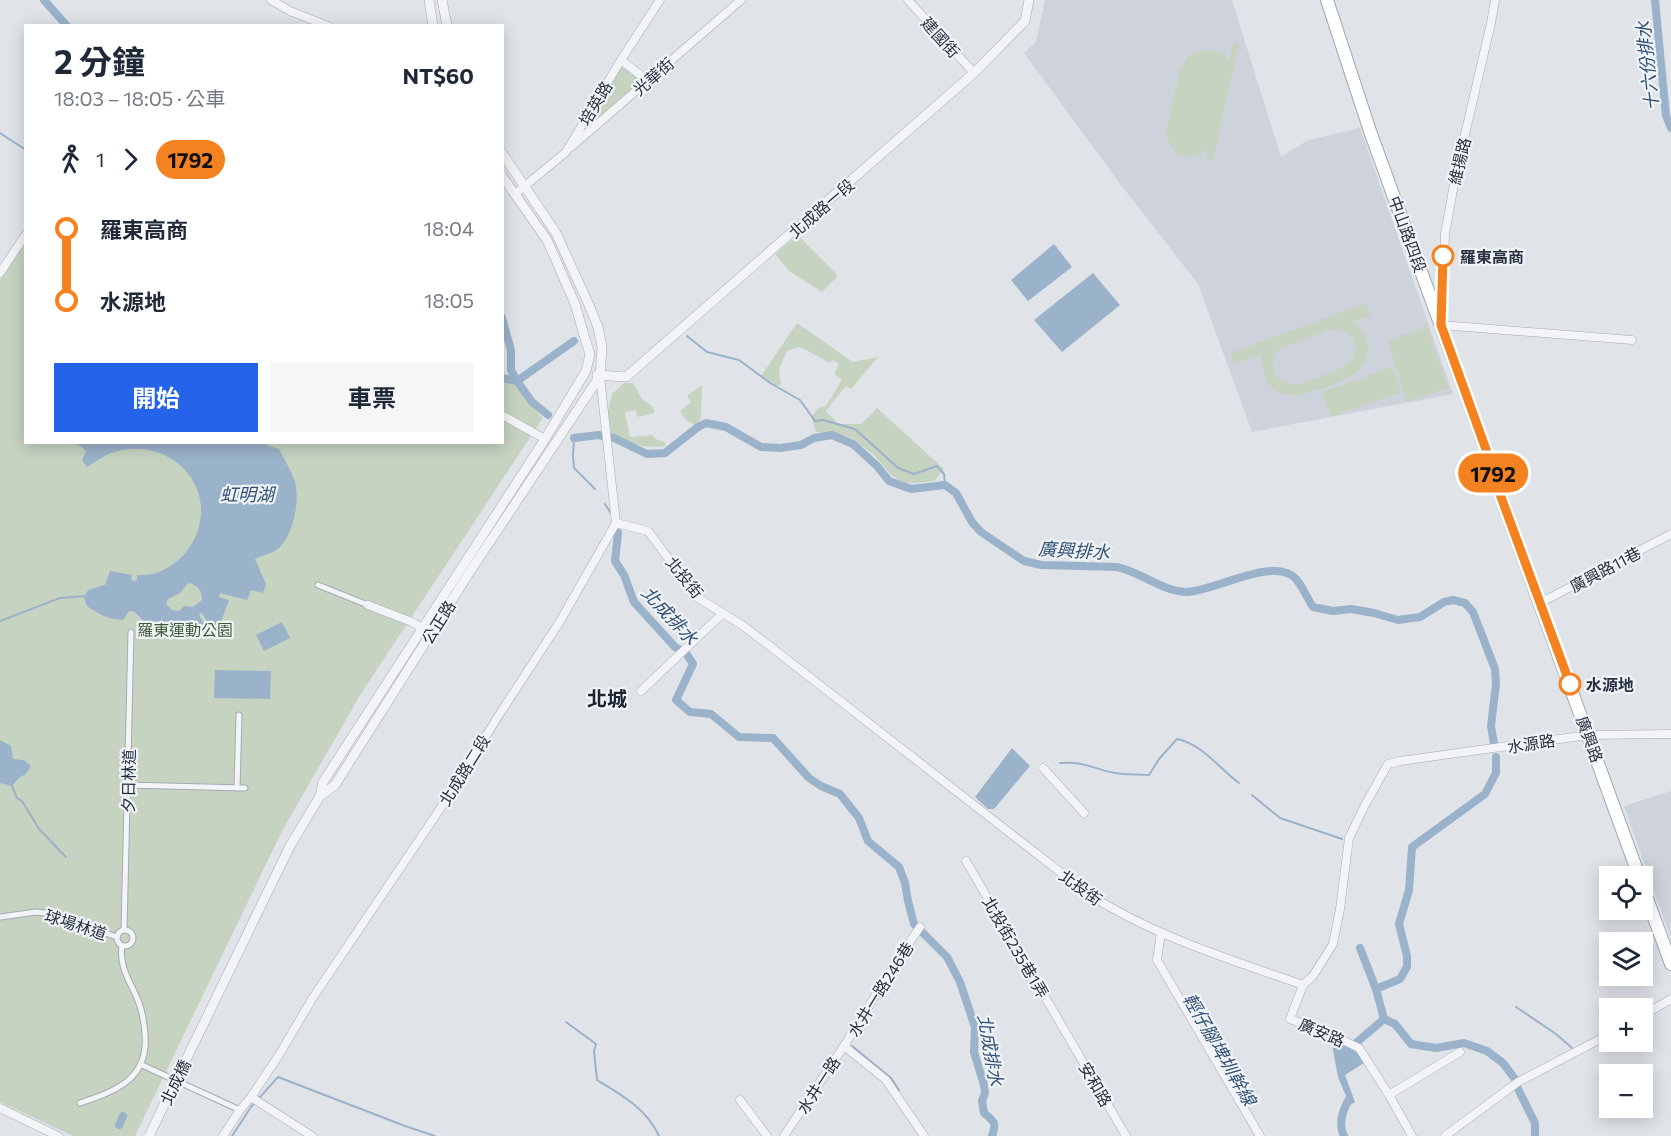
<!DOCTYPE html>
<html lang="zh-TW">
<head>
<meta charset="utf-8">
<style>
  body { margin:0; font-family:Commissioner,"Noto Sans TC",sans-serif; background:#f6f6f7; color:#1f2937; height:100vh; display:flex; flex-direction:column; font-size:22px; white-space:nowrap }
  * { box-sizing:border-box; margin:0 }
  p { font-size:20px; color:#747a83 }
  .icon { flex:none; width:33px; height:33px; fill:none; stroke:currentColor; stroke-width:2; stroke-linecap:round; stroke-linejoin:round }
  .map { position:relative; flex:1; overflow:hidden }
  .sheet { position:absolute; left:24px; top:24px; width:480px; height:420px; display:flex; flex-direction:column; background:#fff; border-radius:0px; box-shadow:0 3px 15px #0003 }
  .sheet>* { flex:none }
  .badge { padding:0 12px; border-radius:20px; font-size:21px; line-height:39px }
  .tools { position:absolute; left:1599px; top:866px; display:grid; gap:12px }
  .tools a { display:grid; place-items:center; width:54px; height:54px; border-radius:0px; background:#fff; box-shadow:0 3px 15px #0003; font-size:30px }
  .map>.badge { position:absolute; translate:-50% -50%; box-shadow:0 0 0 3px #fff }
  .legs { display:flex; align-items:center; gap:9px; height:66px; padding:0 30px; font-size:20px }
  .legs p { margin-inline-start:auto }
  .headline { display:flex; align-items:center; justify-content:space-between; height:102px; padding:0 30px }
  h1 { font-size:33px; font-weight:700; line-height:45px }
  .cta { display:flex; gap:12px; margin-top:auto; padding:12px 30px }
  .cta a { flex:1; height:69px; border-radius:0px; background:#2563eb; color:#fff; font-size:24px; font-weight:700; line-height:69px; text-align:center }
  .cta a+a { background:#f6f6f7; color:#1f2937 }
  ul { padding:0 30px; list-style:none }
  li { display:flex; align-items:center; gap:21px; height:72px; font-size:22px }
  li i { display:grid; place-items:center; width:9px; height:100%; margin:0 8px; background:currentColor }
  li i::after { content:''; width:15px; height:15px; margin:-8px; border:4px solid; border-radius:50%; background:#fff }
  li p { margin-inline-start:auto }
  li:first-child i { background:linear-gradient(#0000 50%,currentColor 0) }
  li:last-child i { background:linear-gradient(currentColor 50%,#0000 0) }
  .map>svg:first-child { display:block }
  .built { fill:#ced3db }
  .green { fill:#c6d3c1; fill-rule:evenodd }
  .water { fill:#9ab2ca; fill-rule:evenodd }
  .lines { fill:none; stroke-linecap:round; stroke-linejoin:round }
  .stream { stroke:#9ab2ca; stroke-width:2 }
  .canal { stroke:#9ab2ca; stroke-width:8 }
  .pedestrian-casing { stroke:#a5abb3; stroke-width:7 }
  .minor-casing { stroke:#a5abb3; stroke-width:9 }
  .tertiary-casing { stroke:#a5abb3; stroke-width:10 }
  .primary-casing { stroke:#9fa8b5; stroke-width:14 }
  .pedestrian { stroke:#f3f4f7; stroke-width:5 }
  .minor { stroke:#f3f4f7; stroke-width:8 }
  .tertiary { stroke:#f3f4f7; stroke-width:9 }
  .primary { stroke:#fff; stroke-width:12 }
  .tertiary-bridge-casing { stroke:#a5abb3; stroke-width:10; stroke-linecap:butt }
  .tertiary-bridge { stroke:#f3f4f7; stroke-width:9 }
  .line-1-casing { stroke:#fff; stroke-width:14 }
  .line-1 { stroke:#f58220; stroke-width:9 }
  .stop-1-dot { fill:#fff; stroke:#f58220; stroke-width:3 }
  .labels { text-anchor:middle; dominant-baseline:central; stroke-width:4.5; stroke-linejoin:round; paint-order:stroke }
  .street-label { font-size:16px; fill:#283141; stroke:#f0f3f7 }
  .stop-label { font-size:16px; font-weight:bold; fill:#283141; stroke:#f0f3f7; text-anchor:start }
  .park-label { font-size:16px; fill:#3d5d35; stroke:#f0f3f7 }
  .water-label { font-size:18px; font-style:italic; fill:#315176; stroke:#f0f3f7 }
  .quarter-label { font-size:20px; font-weight:bold; fill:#1a2332; stroke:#f0f3f7 }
</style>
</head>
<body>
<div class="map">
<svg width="1671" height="1136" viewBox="0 0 1671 1136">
  <rect width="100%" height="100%" fill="#e0e4e9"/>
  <!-- built -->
  <g class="built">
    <polygon points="1045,0 1232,0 1281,157 1308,140 1360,128 1453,394 1252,432 1198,284 1121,185 1024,53 1036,42"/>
    <polygon points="1671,791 1671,939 1624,806"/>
  </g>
  <!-- green -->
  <g class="green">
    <path d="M1233 42 1239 43 1213 161H1207V150C1186 164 1170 156 1166 131L1180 70 1188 56 1205 49 1223 54 1229 61Z"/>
    <polygon points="621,60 648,81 598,123 588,114"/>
    <polygon points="798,235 838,276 822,292 789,271 775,254"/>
    <path d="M25 239 26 442H502L503 378C518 381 531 407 543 418L362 692 282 831 135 1136H73L0 1102V280Z"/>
    <path d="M1366 303 1371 316 1353 322C1361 328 1367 335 1368 345 1372 379 1325 387 1301 395 1271 397 1261 381 1262 353L1235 364 1230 353ZM1330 329C1340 328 1348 330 1353 340 1363 365 1332 372 1315 378 1308 380 1300 385 1293 384 1282 384 1271 374 1273 362 1273 358 1276 353 1278 350Z"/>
    <polygon points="797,323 853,362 878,357 851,389 846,386 826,411 838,424 861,424 877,408 944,469 934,481 917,483 903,483 890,474 874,455 852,438 838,434 816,432 811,417 820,407 825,407 842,380 834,374 839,364 833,360 830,363 808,351 798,347 787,351 779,369 781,385 775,386 761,376"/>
    <polygon points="1427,327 1448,388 1406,401 1388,340"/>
    <polygon points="1392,367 1401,392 1331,417 1322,392"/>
    <path d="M624 383H633L642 399 652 406 655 413 637 417 636 410 625 412 630 437 652 435 656 439 666 443 665 446C641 449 633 444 611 433L608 411 612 394Z"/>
    <polygon points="702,385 701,416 699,423 695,425 686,420 680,411 691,402 687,396"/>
  </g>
  <!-- water -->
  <g class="water">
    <polygon points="1054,244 1072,267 1028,301 1011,280"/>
    <polygon points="1093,273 1120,305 1062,352 1034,320"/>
    <path d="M265 442 269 446 279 449C284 459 290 469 294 479 301 497 294 533 280 547 275 553 262 555 255 559L266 584 263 593 251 590 247 600 220 593 219 597 229 600 219 627 208 623 202 613 199 615 206 627 187 625 184 637C157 635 153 631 135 612L129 611 123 620C107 619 100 615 87 606L84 598 88 590 105 585 110 571 132 575 131 580 136 581 137 579V575C144 575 152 575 159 572 189 561 209 524 198 492 187 457 145 440 111 453 103 456 95 462 87 467L82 460 86 451 76 443ZM188 583C197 584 202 590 202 600L193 607 184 606 179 611 172 610 166 604 168 599 180 593Z"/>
    <polygon points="282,622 290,638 264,651 256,635"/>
    <polygon points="215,670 271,671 270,699 214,698"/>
    <polygon points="0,740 11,746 13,759 24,760 31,766 26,774 20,777 12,786 0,783"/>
    <polygon points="1012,748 1030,766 994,809 988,809 975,797"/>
    <polygon points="1333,1039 1358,1053 1364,1063 1345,1075 1355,1102 1339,1112 1346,1096 1338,1077 1332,1045"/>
  </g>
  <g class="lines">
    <!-- stream -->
    <g class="stream">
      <polyline points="0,133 26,150"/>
      <polyline points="687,336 707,352 739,360 770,383 800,400 815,421 823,420 855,429 898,468 914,474 937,466 944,474 945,485"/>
      <polyline points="574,438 573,456 574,468 595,489"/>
      <polyline points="605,504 610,512"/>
      <polyline points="0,621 60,598 85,596"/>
      <path d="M1060 763C1085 761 1093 769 1115 773 1126 775 1138 774 1149 775L1159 759 1177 739C1202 744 1220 769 1239 783"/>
      <polyline points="12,786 17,798 22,801 39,829 66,857"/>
      <polyline points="1252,795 1280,818 1342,839"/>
      <polyline points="1516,1007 1556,1034 1572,1048"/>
      <path d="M566 1022 596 1044 594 1051 597 1080C622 1095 647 1109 659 1136"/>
      <polyline points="852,1046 891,1078 899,1090"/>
      <polyline points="232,1136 251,1107 278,1077 405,1126 435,1136"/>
    </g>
    <!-- canal -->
    <g class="canal">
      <polyline points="44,0 67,26"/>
      <polyline points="1655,0 1666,116 1671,128"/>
      <polyline points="502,318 511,350 511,370 517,381 532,402 548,415"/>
      <polyline points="502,378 517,381 574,341"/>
      <path d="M574 438 598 435 614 438 647 454 665 453 698 427 706 423 726 427 761 447 780 448 801 445 814 438 832 435 853 444 877 466 889 481 911 489 945 485 956 493 972 522 981 532 1024 561 1041 565 1117 567C1141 572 1161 591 1186 592 1213 592 1276 555 1296 579 1303 587 1307 598 1313 607L1333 611 1351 609 1374 613 1398 620 1420 617 1444 602 1453 600 1465 603 1473 612 1495 669 1496 684 1491 726 1494 744"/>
      <path d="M618 533 615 561 624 575 634 602 675 647 686 653 693 664 676 700 690 712 711 714 739 737 773 738 809 778 821 786 840 794 859 818 868 841 899 867 905 883 908 901 914 924 947 957 960 982 975 1027 974 1052 984 1085 985 1093 982 1101 984 1113C994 1121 997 1123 992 1136"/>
      <polyline points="1360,948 1376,989"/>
      <polyline points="1384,1019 1376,989 1400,979 1407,967 1407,956 1399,924 1409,890 1412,847 1485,794 1496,773 1496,757"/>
      <polyline points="1384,1019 1395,1024 1411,1044 1436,1048 1464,1043 1487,1051 1503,1063 1515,1079 1517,1087 1535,1123 1535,1136"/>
      <polyline points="1356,1043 1384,1019"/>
      <polyline points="119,1125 123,1116"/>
      <path d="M1344 1136C1338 1124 1342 1112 1348 1101"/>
    </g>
    <defs>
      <g id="pedestrian">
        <polyline points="318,585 368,605"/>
        <polyline points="127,785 245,788"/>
        <polyline points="237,788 239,715"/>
        <polyline points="0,917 36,912 45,913 117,937"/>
        <circle cx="125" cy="938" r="8"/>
        <polyline points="124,930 131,632"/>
        <polyline points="142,1065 240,1110"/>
        <path d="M80 1103C116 1091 149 1079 145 1034 144 1021 142 1009 137 998 129 980 119 966 122 946"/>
      </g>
      <g id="minor">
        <polyline points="271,0 290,11 328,26"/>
        <polyline points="908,0 974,73"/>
        <polyline points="1495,0 1491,23 1456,173 1445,234 1441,325 1632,340"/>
        <polyline points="621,60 648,81"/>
        <polyline points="571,147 741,0"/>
        <polyline points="515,194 566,152 621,60 660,0"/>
        <polyline points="0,273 26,234"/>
        <polyline points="502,415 545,439"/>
        <path d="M616 523 648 531 698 598 742 625 771 647 1087 893C1153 936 1229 959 1303 985L1313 976 1333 944 1340 909 1349 838 1365 805 1388 764 1400 761 1588 735 1671 734"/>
        <polyline points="1540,603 1671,534"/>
        <polyline points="368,605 412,622 427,631"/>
        <polyline points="641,691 722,614"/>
        <polyline points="1043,768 1084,813"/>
        <polyline points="966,861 1126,1136"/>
        <polyline points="1161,933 1157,960 1260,1136"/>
        <polyline points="1303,985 1290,1019 1326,1032 1359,1048 1389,1095 1412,1136"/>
        <polyline points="1642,1016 1671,999"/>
        <polyline points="844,1046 886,1080 924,1136"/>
        <polyline points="1389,1095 1460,1052"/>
        <polyline points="251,1097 312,1136"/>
        <polyline points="740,1100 767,1136"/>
        <polyline points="0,1108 58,1136"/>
        <polyline points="223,1136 240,1110 251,1097 279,1055 312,999 442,806 499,715 559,623 616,523 600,376"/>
        <polyline points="784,1136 844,1046 893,967 920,927"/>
        <polyline points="1445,1136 1518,1082 1610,1034"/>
      </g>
      <g id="tertiary">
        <polyline points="429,0 433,26"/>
        <polyline points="442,0 447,26"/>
        <polyline points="597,375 626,377 974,73 1025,21 1029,0"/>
        <polyline points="320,796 335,785 471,570 600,376 602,347 598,327 589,305 556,233 502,153"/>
        <polyline points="202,1027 290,846 320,796 323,782 545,439 586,371 590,354 586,342 575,304 555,258 547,240 502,176"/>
      </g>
      <g id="primary">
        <polyline points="1327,0 1371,134 1488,455 1501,497 1639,876"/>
        <polyline points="1642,885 1671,964"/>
      </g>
    </defs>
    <!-- pedestrian casing -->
    <use href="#pedestrian" class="pedestrian-casing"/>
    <!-- minor casing -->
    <use href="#minor" class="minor-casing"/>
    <!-- tertiary casing -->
    <use href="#tertiary" class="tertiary-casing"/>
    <!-- primary casing -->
    <use href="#primary" class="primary-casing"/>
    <!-- pedestrian -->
    <use href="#pedestrian" class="pedestrian"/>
    <!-- minor -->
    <use href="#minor" class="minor"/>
    <!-- tertiary -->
    <use href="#tertiary" class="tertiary"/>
    <!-- primary -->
    <use href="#primary" class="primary"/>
    <defs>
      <polyline id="tertiary-bridge" points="149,1136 202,1027"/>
    </defs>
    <!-- tertiary-bridge casing -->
    <use href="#tertiary-bridge" class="tertiary-bridge-casing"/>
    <!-- tertiary-bridge -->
    <use href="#tertiary-bridge" class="tertiary-bridge"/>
  </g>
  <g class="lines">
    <defs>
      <polyline id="line-1" points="1443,256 1441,325 1488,455 1501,497 1570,684"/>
    </defs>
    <!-- line-1 casing -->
    <use href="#line-1" class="line-1-casing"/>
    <!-- line-1 -->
    <use href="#line-1" class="line-1"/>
  </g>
  <!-- markers -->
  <g class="stop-1-dot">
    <circle cx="1443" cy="256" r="10"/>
    <circle cx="1570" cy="684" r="10"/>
  </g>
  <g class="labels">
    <!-- street labels -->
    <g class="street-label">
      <text transform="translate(941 37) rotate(48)">建國街</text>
      <text transform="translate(653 76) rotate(-41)">光華街</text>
      <text transform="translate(595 103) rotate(-59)">培英路</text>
      <text transform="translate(1459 161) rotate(-77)">維揚路</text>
      <text transform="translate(821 208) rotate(-41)">北成路一段</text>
      <text transform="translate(1408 234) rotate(70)">中山路四段</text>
      <text transform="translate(1605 569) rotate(-28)">廣興路11巷</text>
      <text transform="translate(685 577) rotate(51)">北投街</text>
      <text transform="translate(438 622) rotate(-58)">公正路</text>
      <text transform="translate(1590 739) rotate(70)">廣興路</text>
      <text transform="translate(1531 743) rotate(-9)">水源路</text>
      <text transform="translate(464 770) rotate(-58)">北成路二段</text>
      <text transform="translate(128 781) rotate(-89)">夕日林道</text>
      <text transform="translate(1081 887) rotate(36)">北投街</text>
      <text transform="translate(76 924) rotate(18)">球場林道</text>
      <text transform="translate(1016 947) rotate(60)">北投街235巷1弄</text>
      <text transform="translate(880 989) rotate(-58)">水井一路246巷</text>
      <text transform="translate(1322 1032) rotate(23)">廣安路</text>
      <text transform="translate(175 1082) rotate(-64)">北成橋</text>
      <text transform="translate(1096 1084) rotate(60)">安和路</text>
      <text transform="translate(818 1085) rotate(-57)">水井一路</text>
    </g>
    <!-- stop labels -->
    <g class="stop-label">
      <text x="1460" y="256">羅東高商</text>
      <text x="1586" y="684">水源地</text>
    </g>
    <!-- park labels -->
    <g class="park-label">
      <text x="185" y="629">羅東運動公園</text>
    </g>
    <!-- water labels -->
    <g class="water-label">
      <text transform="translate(1647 66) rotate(-96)">十六份排水</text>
      <text x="247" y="494">虹明湖</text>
      <text transform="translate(1074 550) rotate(3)">廣興排水</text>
      <text transform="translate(670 615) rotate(47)">北成排水</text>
      <text transform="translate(1220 1049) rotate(60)">輕仔腳埤圳幹線</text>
      <text transform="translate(991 1050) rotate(80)">北成排水</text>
    </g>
    <!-- quarter labels -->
    <g class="quarter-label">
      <text x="607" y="698">北城</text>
    </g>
  </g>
</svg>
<div class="tools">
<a><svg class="icon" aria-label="locate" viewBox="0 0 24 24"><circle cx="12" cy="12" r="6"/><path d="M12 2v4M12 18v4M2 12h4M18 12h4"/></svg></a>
<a><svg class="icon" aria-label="layers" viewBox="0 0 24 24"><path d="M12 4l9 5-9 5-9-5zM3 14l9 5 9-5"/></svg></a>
<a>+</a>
<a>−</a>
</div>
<b class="badge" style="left:1493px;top:473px;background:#f58220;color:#111">1792</b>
<section class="sheet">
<div class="headline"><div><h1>2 分鐘</h1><p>18:03 – 18:05 · 公車</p></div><b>NT$60</b></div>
<div class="legs"><svg class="icon" aria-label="walk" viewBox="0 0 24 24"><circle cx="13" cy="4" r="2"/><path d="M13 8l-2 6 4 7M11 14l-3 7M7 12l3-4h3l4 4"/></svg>1<svg class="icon" aria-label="forward" viewBox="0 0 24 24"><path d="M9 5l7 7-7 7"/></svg><b class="badge" style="background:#f58220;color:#111">1792</b></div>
<ul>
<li><i style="color:#f58220"></i><b>羅東高商</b><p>18:04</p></li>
<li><i style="color:#f58220"></i><b>水源地</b><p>18:05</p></li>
</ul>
<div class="cta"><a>開始</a><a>車票</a></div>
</section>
</div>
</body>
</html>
